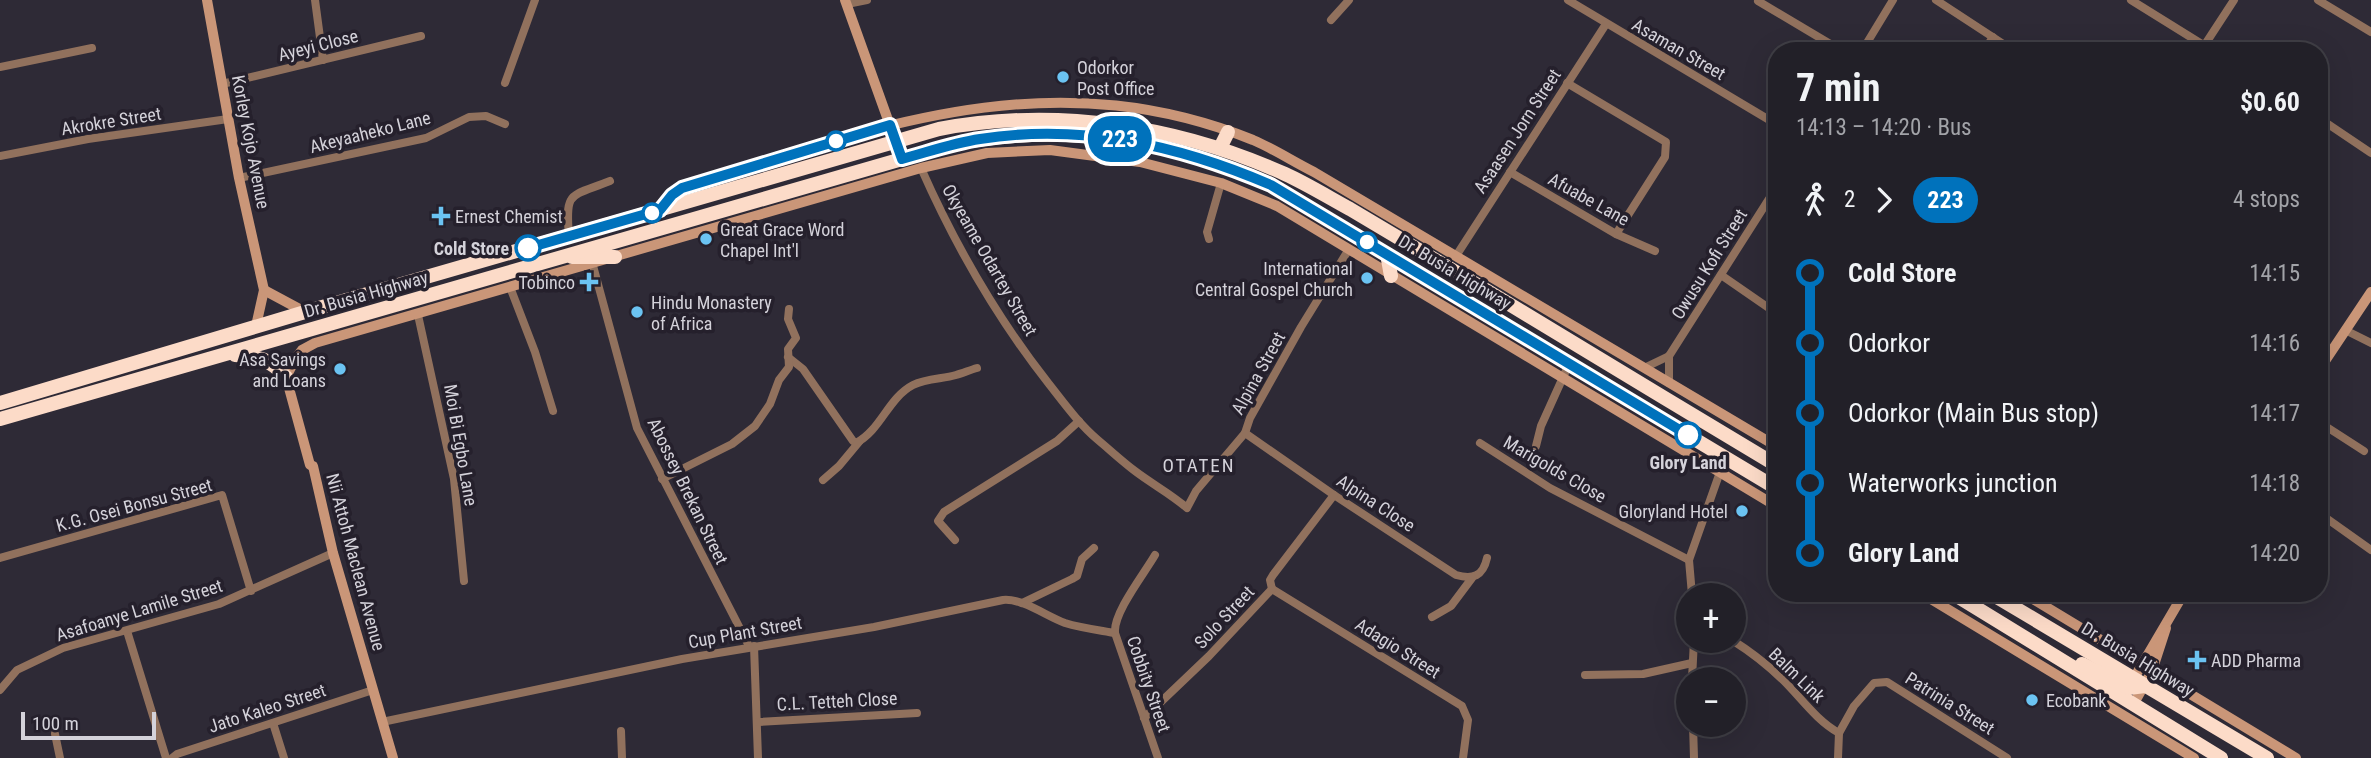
<!DOCTYPE html>
<html lang="en">
<head>
<meta charset="utf-8">
<style>
  body { margin:0; font-family:"Roboto Condensed",sans-serif; background:#2a2830; color:#f1f3f6; height:100vh; display:flex; flex-direction:column; font-size:26px; white-space:nowrap }
  * { box-sizing:border-box; margin:0 }
  p { font-size:23px; color:#a2a3a8 }
  .icon { flex:none; width:38px; height:38px; fill:none; stroke:currentColor; stroke-width:2; stroke-linecap:round; stroke-linejoin:round }
  .map { position:relative; flex:1; overflow:hidden }
  .panel { position:absolute; left:1768px; top:42px; width:560px; height:560px; display:flex; flex-direction:column; background:#222028; border-radius:28px; box-shadow:0 7px 28px #0002,0 0 0 2px #3f3e45 }
  .panel>* { flex:none }
  .badge { padding:0 14px; border-radius:23px; font-size:24px; line-height:46px }
  .fabs { position:absolute; left:1676px; top:583px; display:grid; gap:14px }
  .fabs a { display:grid; place-items:center; width:70px; height:70px; border-radius:50%; background:#222028; box-shadow:0 7px 28px #0002,0 0 0 2px #3f3e45; font-size:35px }
  .scale { position:absolute; left:21px; bottom:18px; width:135px; box-sizing:border-box; padding-left:7px; border:4px solid #d4d2da; border-top:0; font-size:19px; line-height:24px; white-space:nowrap; color:#d4d2da; -webkit-text-stroke:5px #25202c; paint-order:stroke }
  .map>.badge { position:absolute; translate:-50% -50%; box-shadow:0 0 0 4px #fff }
  .legs { display:flex; align-items:center; gap:10px; height:77px; padding:0 28px; font-size:23px }
  .legs p { margin-inline-start:auto }
  .summary { display:flex; align-items:center; justify-content:space-between; height:119px; padding:0 28px }
  h1 { font-size:38px; font-weight:700; line-height:52px }
  ul { padding:0 28px; list-style:none }
  li { display:flex; align-items:center; gap:24px; height:70px; font-size:26px }
  li i { display:grid; place-items:center; width:10px; height:100%; margin:0 9px; background:currentColor }
  li i::after { content:''; width:18px; height:18px; margin:-9px; border:5px solid; border-radius:50%; background:#222028 }
  li p { margin-inline-start:auto }
  li:first-child i { background:linear-gradient(#0000 50%,currentColor 0) }
  li:last-child i { background:linear-gradient(currentColor 50%,#0000 0) }
  .map>svg:first-child { display:block }
  .lines { fill:none; stroke-linecap:round; stroke-linejoin:round }
  .street { stroke:#91715d; stroke-width:8 }
  .secondary { stroke:#ca9678; stroke-width:10 }
  .highway { stroke:#fcdbc8; stroke-width:14 }
  .line-1-casing { stroke:#fff; stroke-width:16 }
  .line-1 { stroke:#0072bc; stroke-width:10 }
  .poi-dot { fill:#6bc3f2; stroke:#25202c; stroke-width:2.5 }
  .stop-1-dot { fill:#fff; stroke:#0072bc; stroke-width:3.5 }
  .labels { text-anchor:middle; dominant-baseline:central; stroke-width:7; stroke-linejoin:round; paint-order:stroke }
  .street-label { font-size:18px; fill:#d4d2da; stroke:#25202c }
  .poi-label { font-size:18px; fill:#d4d2da; stroke:#25202c; text-anchor:start }
  .stop-label { font-size:18px; font-weight:bold; fill:#d4d2da; stroke:#25202c; text-anchor:end }
  .neighbourhood-label { font-size:19px; letter-spacing:2px; fill:#d4d2da; stroke:#25202c }
</style>
</head>
<body>
<div class="map">
<svg width="2371" height="758" viewBox="0 0 2371 758">
  <rect width="100%" height="100%" fill="#2e2a36"/>
  <g class="lines">
    <!-- street -->
    <g class="street">
      <polyline points="315,0 323,60"/>
      <polyline points="1568,0 1776,124"/>
      <polyline points="1936,0 2014,51"/>
      <polyline points="2131,0 2213,51"/>
      <polyline points="2318,0 2371,32"/>
      <polyline points="1758,1 1842,51"/>
      <polyline points="847,4 867,0"/>
      <polyline points="1331,20 1349,0"/>
      <polyline points="2204,46 2234,0"/>
      <polyline points="1862,51 1893,0"/>
      <polyline points="1984,51 1993,37"/>
      <polyline points="0,67 92,48"/>
      <polyline points="505,83 535,0"/>
      <polyline points="1567,83 1666,142 1665,157 1616,234"/>
      <polyline points="222,84 421,36"/>
      <polyline points="2319,118 2371,153"/>
      <polyline points="0,156 88,139 228,119"/>
      <path d="M921 168C955 245 997 318 1049 384 1064 403 1079 424 1098 440 1110 450 1123 462 1135 471 1152 484 1171 494 1187 508L1196 491 1245 433 1250 418 1301 327 1349 249"/>
      <polyline points="1510,172 1616,234 1655,251"/>
      <polyline points="239,178 426,138 469,117 486,116 505,124"/>
      <path d="M569 236C565 190 570 197 610 181"/>
      <polyline points="1209,239 1207,232 1221,183"/>
      <polyline points="1456,256 1606,24"/>
      <polyline points="592,262 637,428 749,646"/>
      <polyline points="1721,275 1776,313"/>
      <polyline points="510,287 535,352 553,411"/>
      <polyline points="418,315 454,479 464,581"/>
      <polyline points="2345,330 2371,343"/>
      <polyline points="1669,356 1669,383"/>
      <path d="M788 357 803 369 853 441 856 443C881 430 888 398 913 385 927 378 943 379 956 375 963 373 970 370 977 368"/>
      <polyline points="1644,368 1669,356 1776,188"/>
      <polyline points="2319,422 2364,451"/>
      <path d="M1245 433 1334 495 1456 575C1473 580 1483 576 1487 558"/>
      <polyline points="1480,443 1550,488 1689,560"/>
      <polyline points="1536,446 1541,426 1569,364"/>
      <polyline points="662,479 732,444 755,426 770,404 779,380 789,367 788,349 796,338 788,319 789,309"/>
      <polyline points="823,480 839,466 859,442"/>
      <polyline points="2319,513 2371,550"/>
      <polyline points="955,540 938,521 944,512 1057,441 1079,421"/>
      <path d="M1155 555C1144 574 1113 613 1115 633L1158 758"/>
      <polyline points="0,558 222,495 251,591"/>
      <polyline points="1272,589 1462,706 1468,720 1463,758"/>
      <polyline points="1272,589 1270,580 1273,575 1334,495"/>
      <polyline points="1692,595 1689,560 1720,472"/>
      <polyline points="1022,603 1072,579 1077,576 1082,559 1094,548"/>
      <polyline points="1432,617 1451,606 1472,578"/>
      <polyline points="127,631 166,758"/>
      <path d="M1732 640C1751 652 1768 665 1784 681 1802 699 1817 721 1839 733"/>
      <polyline points="754,646 758,758"/>
      <polyline points="1585,675 1643,674 1692,663"/>
      <polyline points="1692,679 1694,640"/>
      <polyline points="0,690 17,670 63,648 219,604 333,553"/>
      <polyline points="1144,718 1209,656 1272,589"/>
      <path d="M382 722 682 659 874 627 1003 600C1022 598 1046 616 1065 623 1081 628 1098 630 1115 633"/>
      <polyline points="758,722 917,713"/>
      <polyline points="273,723 284,758"/>
      <polyline points="1693,724 1694,758"/>
      <polyline points="621,731 622,758"/>
      <polyline points="55,734 60,758"/>
      <polyline points="172,758 177,754 373,690"/>
      <polyline points="1838,758 1839,733 1854,706 1874,683 1887,682 2007,758"/>
    </g>
    <!-- secondary -->
    <g class="secondary">
      <polyline points="207,0 239,178 264,290 256,326"/>
      <polyline points="845,0 902,159"/>
      <path d="M660 210 672 195 682 188C877 126 1051 59 1253 140 1274 149 1294 162 1314 172L1776 446"/>
      <polyline points="264,290 305,312"/>
      <polyline points="2319,370 2371,292"/>
      <polyline points="1921,593 2194,758"/>
      <polyline points="2023,593 2296,758"/>
      <polyline points="2130,685 2184,593"/>
      <polyline points="2133,705 2152,671 2166,628"/>
      <polyline points="393,758 333,553 313,466 310,465 286,377 296,358 302,350 315,343 921,168 987,153 1050,150 1140,162 1221,183 1277,206 1776,506"/>
    </g>
    <!-- highway -->
    <g class="highway">
      <polyline points="1220,148 1228,132"/>
      <polyline points="1387,254 1391,276"/>
      <polyline points="572,257 615,257"/>
      <path d="M235 355C261 357 268 358 286 377"/>
      <path d="M0 403 305 312 939 129C1056 107 1176 125 1285 174 1307 184 1328 197 1350 209 1395 236 1441 263 1486 290 1583 349 1679 407 1776 465"/>
      <path d="M0 419 954 144C1067 122 1167 140 1271 185L1776 488"/>
      <polyline points="1952,593 2221,758"/>
      <polyline points="1990,593 2267,758"/>
      <polyline points="2082,664 2129,688 2145,686"/>
    </g>
  </g>
  <g class="lines">
    <defs>
      <path id="line-1" d="M528 248 660 210 672 195 682 188 890 125 902 159C928 152 953 143 980 139 1081 123 1178 145 1271 185L1688 435"/>
    </defs>
    <!-- line-1 casing -->
    <use href="#line-1" class="line-1-casing"/>
    <!-- line-1 -->
    <use href="#line-1" class="line-1"/>
  </g>
  <!-- markers -->
  <g class="poi-dot">
    <circle cx="1063" cy="77" r="7"/>
    <path d="M437.5 205.5h7v7h7v7h-7v7h-7v-7h-7v-7h7z"/>
    <circle cx="706" cy="239" r="7"/>
    <circle cx="1367" cy="278" r="7"/>
    <path d="M585.5 271.5h7v7h7v7h-7v7h-7v-7h-7v-7h7z"/>
    <circle cx="637" cy="312" r="7"/>
    <circle cx="340" cy="369" r="7"/>
    <circle cx="1742" cy="511" r="7"/>
    <path d="M2193.5 649.5h7v7h7v7h-7v7h-7v-7h-7v-7h7z"/>
    <circle cx="2032" cy="700" r="7"/>
  </g>
  <g class="stop-1-dot">
    <circle cx="836" cy="141" r="9"/>
    <circle cx="652" cy="213" r="9"/>
    <circle cx="1367" cy="242" r="9"/>
    <circle cx="528" cy="248" r="12"/>
    <circle cx="1688" cy="435" r="12"/>
  </g>
  <g class="labels">
    <!-- street labels -->
    <g class="street-label">
      <text transform="translate(318 45) rotate(-14)">Ayeyi Close</text>
      <text transform="translate(1679 49) rotate(30)">Asaman Street</text>
      <text transform="translate(111 121) rotate(-9)">Akrokre Street</text>
      <text transform="translate(1517 131) rotate(-57)">Asaasen Jorn Street</text>
      <text transform="translate(370 132) rotate(-14)">Akeyaaheko Lane</text>
      <text transform="translate(251 142) rotate(79)">Korley Kojo Avenue</text>
      <text transform="translate(1589 199) rotate(29)">Afuabe Lane</text>
      <text transform="translate(990 260) rotate(60)">Okyeame Odartey Street</text>
      <text transform="translate(1709 264) rotate(-58)">Owusu Kofi Street</text>
      <text transform="translate(1455 272) rotate(31)">Dr. Busia Highway</text>
      <text transform="translate(366 294) rotate(-16)">Dr. Busia Highway</text>
      <text transform="translate(1258 373) rotate(-61)">Alpina Street</text>
      <text transform="translate(461 445) rotate(80)">Moi Bi Egbo Lane</text>
      <text transform="translate(1555 469) rotate(30)">Marigolds Close</text>
      <text transform="translate(688 491) rotate(64)">Abossey Brekan Street</text>
      <text transform="translate(1376 503) rotate(33)">Alpina Close</text>
      <text transform="translate(134 505) rotate(-15)">K.G. Osei Bonsu Street</text>
      <text transform="translate(356 562) rotate(75)">Nii Attoh Maclean Avenue</text>
      <text transform="translate(139 610) rotate(-17)">Asafoanye Lamile Street</text>
      <text transform="translate(1224 617) rotate(-47)">Solo Street</text>
      <text transform="translate(745 632) rotate(-10)">Cup Plant Street</text>
      <text transform="translate(1398 648) rotate(32)">Adagio Street</text>
      <text transform="translate(2138 659) rotate(31)">Dr. Busia Highway</text>
      <text transform="translate(1797 675) rotate(44)">Balm Link</text>
      <text transform="translate(1149 684) rotate(71)">Cobbity Street</text>
      <text transform="translate(837 701) rotate(-3)">C.L. Tetteh Close</text>
      <text transform="translate(1950 703) rotate(32)">Patrinia Street</text>
      <text transform="translate(267 708) rotate(-18)">Jato Kaleo Street</text>
    </g>
    <!-- poi labels -->
    <g class="poi-label">
      <text x="1077" y="67">Odorkor<tspan x="1077" dy="21">Post Office</tspan></text>
      <text x="455" y="216">Ernest Chemist</text>
      <text x="720" y="229">Great Grace Word<tspan x="720" dy="21">Chapel Int'l</tspan></text>
      <text x="1353" y="268" text-anchor="end">International<tspan x="1353" dy="21">Central Gospel Church</tspan></text>
      <text x="575" y="282" text-anchor="end">Tobinco</text>
      <text x="651" y="302">Hindu Monastery<tspan x="651" dy="21">of Africa</tspan></text>
      <text x="326" y="359" text-anchor="end">Asa Savings<tspan x="326" dy="21">and Loans</tspan></text>
      <text x="1728" y="511" text-anchor="end">Gloryland Hotel</text>
      <text x="2211" y="660">ADD Pharma</text>
      <text x="2046" y="700">Ecobank</text>
    </g>
    <!-- stop labels -->
    <g class="stop-label">
      <text x="509" y="248">Cold Store</text>
      <text x="1688" y="462" text-anchor="middle">Glory Land</text>
    </g>
    <!-- neighbourhood labels -->
    <g class="neighbourhood-label">
      <text x="1199" y="465">OTATEN</text>
    </g>
  </g>
</svg>
<div class="fabs">
<a>+</a>
<a>−</a>
</div>
<div class="scale">100 m</div>
<b class="badge" style="left:1120px;top:139px;background:#0072bc;color:#fff">223</b>
<section class="panel">
<div class="summary"><div><h1>7 min</h1><p>14:13 – 14:20 · Bus</p></div><b>$0.60</b></div>
<div class="legs"><svg class="icon" aria-label="walk" viewBox="0 0 24 24"><circle cx="13" cy="4" r="2"/><path d="M13 8l-2 6 4 7M11 14l-3 7M7 12l3-4h3l4 4"/></svg>2<svg class="icon" aria-label="forward" viewBox="0 0 24 24"><path d="M9 5l7 7-7 7"/></svg><b class="badge" style="background:#0072bc;color:#fff">223</b><p>4 stops</p></div>
<ul>
<li><i style="color:#0072bc"></i><b>Cold Store</b><p>14:15</p></li>
<li><i style="color:#0072bc"></i><span>Odorkor</span><p>14:16</p></li>
<li><i style="color:#0072bc"></i><span>Odorkor (Main Bus stop)</span><p>14:17</p></li>
<li><i style="color:#0072bc"></i><span>Waterworks junction</span><p>14:18</p></li>
<li><i style="color:#0072bc"></i><b>Glory Land</b><p>14:20</p></li>
</ul>
</section>
</div>
</body>
</html>
